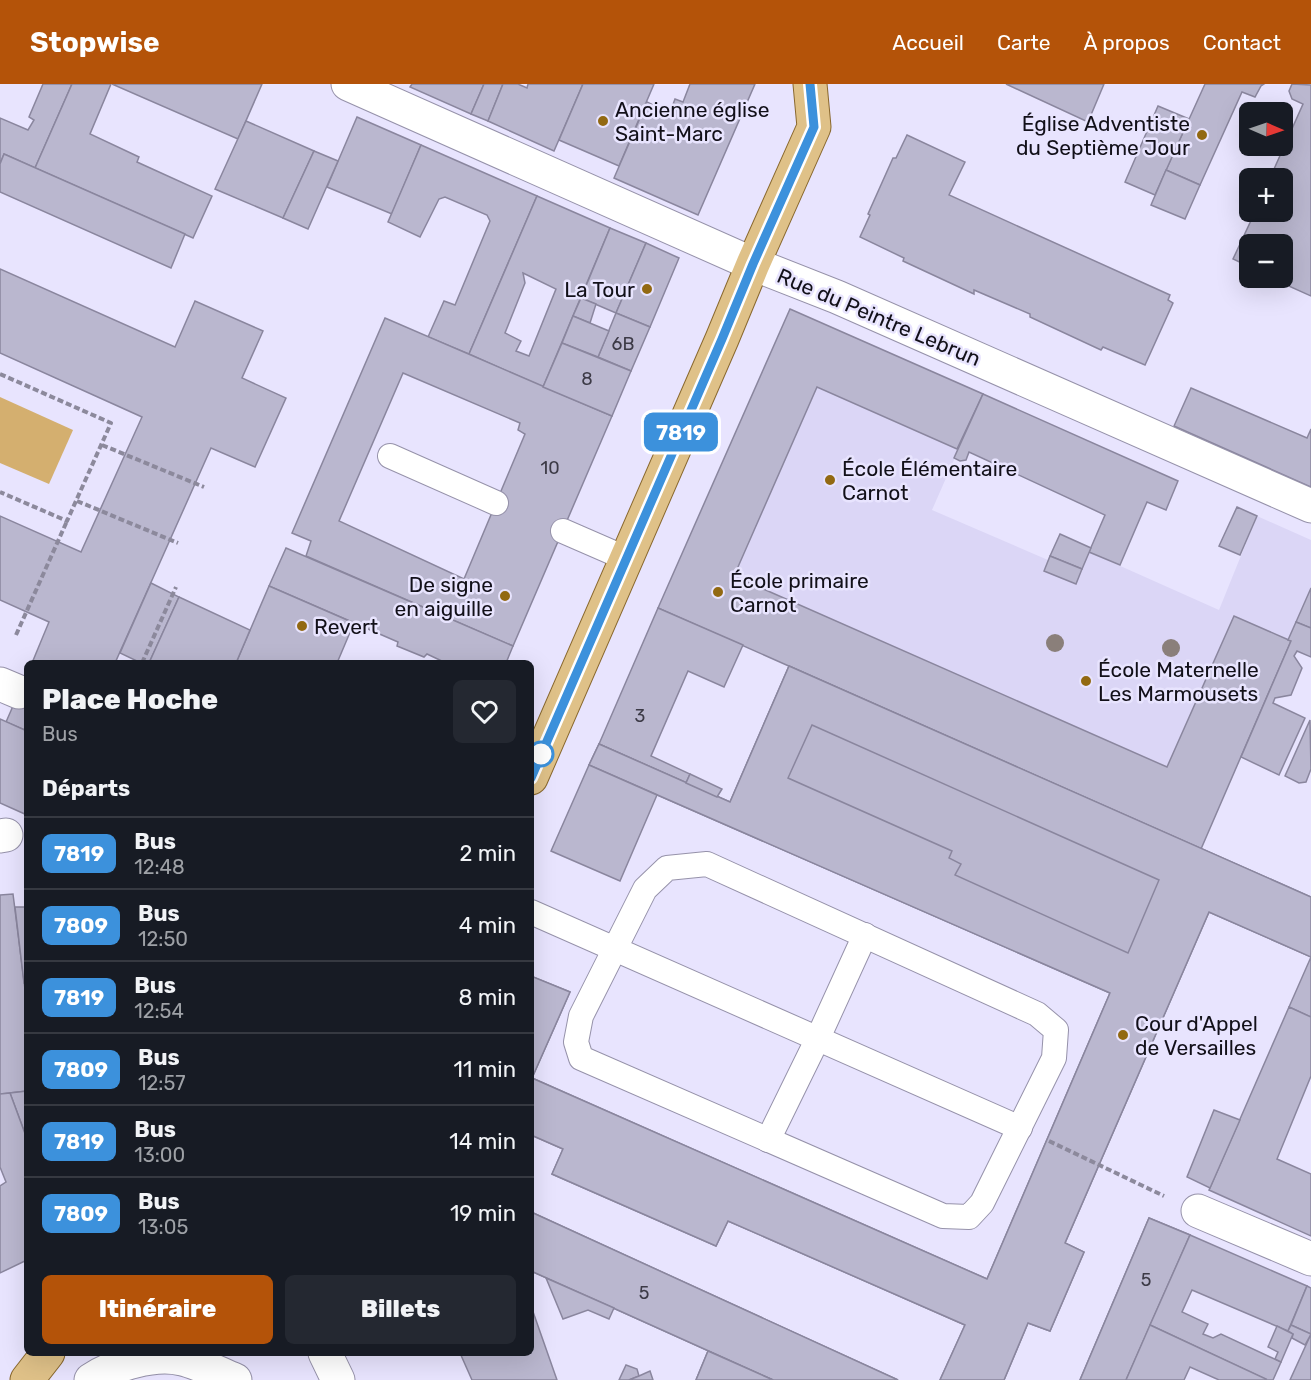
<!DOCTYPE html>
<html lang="fr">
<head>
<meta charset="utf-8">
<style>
  body { margin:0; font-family:Rubik,sans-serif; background:#242831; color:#f1f3f6; height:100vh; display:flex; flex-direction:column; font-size:22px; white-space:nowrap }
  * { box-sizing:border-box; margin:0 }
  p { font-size:20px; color:#9ea1a6 }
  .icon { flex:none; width:33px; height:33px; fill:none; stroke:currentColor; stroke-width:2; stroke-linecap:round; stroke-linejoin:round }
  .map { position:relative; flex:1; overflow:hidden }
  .panel { position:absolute; left:24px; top:576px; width:510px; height:696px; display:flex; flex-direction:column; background:#171b24; border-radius:9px; box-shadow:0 6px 24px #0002 }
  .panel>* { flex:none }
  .badge { padding:0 12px; border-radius:9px; font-size:21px; line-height:39px }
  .needle { width:39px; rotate:92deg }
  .buttons { position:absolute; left:1239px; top:18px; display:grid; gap:12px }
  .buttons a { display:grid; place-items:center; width:54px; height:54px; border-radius:9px; background:#171b24; box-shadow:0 6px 24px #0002; font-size:30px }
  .map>.badge { position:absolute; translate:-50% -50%; box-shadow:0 0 0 3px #fff }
  h2 { padding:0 18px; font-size:22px; line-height:54px }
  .round { display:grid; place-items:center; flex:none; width:63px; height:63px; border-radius:9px; background:#242831 }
  .head { display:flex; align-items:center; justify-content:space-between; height:102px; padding:0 18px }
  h1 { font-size:28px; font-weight:800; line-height:45px }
  .action { display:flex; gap:12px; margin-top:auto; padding:12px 18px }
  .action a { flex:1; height:69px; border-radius:9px; background:#b45309; color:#fff; font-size:24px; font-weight:800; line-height:69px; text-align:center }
  .action a+a { background:#242831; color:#f1f3f6 }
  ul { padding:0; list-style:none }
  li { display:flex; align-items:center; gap:18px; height:72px; padding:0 18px; border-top:2px solid #363941 }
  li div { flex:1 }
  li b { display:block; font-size:22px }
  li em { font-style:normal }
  li .badge { min-width:66px; font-weight:700; text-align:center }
  header { display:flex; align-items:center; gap:36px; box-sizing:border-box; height:84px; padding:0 30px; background:#b45309; color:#fff }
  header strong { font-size:28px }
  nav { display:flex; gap:33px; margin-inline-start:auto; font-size:21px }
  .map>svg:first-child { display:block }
  .built { fill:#dbd6f6 }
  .green { fill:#d4af6f }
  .building { fill:#bab7cf; stroke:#8a869e; stroke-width:1.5; fill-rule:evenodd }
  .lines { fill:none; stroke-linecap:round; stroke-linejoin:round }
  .service-casing { stroke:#9692aa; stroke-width:26 }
  .minor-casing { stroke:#9692aa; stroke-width:35 }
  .tertiary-casing { stroke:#9692aa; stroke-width:35 }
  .primary-casing { stroke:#89682e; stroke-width:35 }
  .path { stroke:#8c899c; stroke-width:4; stroke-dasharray:6 3; stroke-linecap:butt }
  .service { stroke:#fff; stroke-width:24 }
  .minor { stroke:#fff; stroke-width:33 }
  .tertiary { stroke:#fff; stroke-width:33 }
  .primary { stroke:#dfc188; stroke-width:33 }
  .tree { fill:#8a7f7a }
  .line-casing { stroke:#fff; stroke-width:14 }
  .line { stroke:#3c91dc; stroke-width:9 }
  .poi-dot { fill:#926912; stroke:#e8e4fe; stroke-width:2 }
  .stop-dot { fill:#fff; stroke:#3c91dc; stroke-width:3 }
  .labels { text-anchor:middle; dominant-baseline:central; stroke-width:5; stroke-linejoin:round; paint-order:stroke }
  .number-label { font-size:18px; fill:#3c3a46 }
  .poi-label { font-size:21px; fill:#121019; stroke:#e8e4fe; text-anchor:start }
  .street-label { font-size:21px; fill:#121019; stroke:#e8e4fe }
</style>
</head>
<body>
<header>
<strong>Stopwise</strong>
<nav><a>Accueil</a><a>Carte</a><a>À propos</a><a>Contact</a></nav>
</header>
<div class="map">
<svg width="1311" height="1296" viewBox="0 0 1311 1296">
  <rect width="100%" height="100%" fill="#e8e4fe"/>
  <!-- built -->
  <polygon class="built" points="790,225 983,310 932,426 1048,476 1045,487 1076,500 1089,468 1219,526 1257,432 1311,456 1311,504 1288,555 1291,557 1201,765 658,524"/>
  <!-- green -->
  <polygon class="green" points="0,313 73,346 49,400 0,379"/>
  <!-- building -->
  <g class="building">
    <polygon points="43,0 72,0 35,84 4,70 0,80 0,34 28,46 34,36 29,33"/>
    <polygon points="72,0 111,0 90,50 139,73 137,78 212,112 193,154 35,84"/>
    <polygon points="112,0 262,0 238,55"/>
    <polygon points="412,0 484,0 471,30 410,3"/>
    <polygon points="484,0 503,0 488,37 471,30"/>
    <polygon points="503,0 518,0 527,4 528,0 583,0 554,67 488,37"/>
    <polygon points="583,0 654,0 619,82 559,56"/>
    <polygon points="690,0 755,0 698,131 614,94 647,18 660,24 657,29 668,34 675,15 683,18"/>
    <polygon points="1006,0 1104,0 1088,38"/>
    <polygon points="1205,0 1264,0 1261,2 1255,13 1242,8 1200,101 1166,86"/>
    <polygon points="1292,0 1311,1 1311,212 1271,194 1282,194 1282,160 1250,160 1250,183 1233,175 1255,128 1282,128 1282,94 1270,94 1303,20 1292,15 1289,7"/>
    <polygon points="1158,22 1189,35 1155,111 1125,98"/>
    <polygon points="357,33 421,61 392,130 327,103"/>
    <polygon points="246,37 314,67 283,134 215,105"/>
    <polygon points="907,51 965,78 949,111 1170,211 1168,216 1173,219 1145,281 1103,263 1101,266 1030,233 1030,230 974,206 974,210 903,177 904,174 860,153 870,131 868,130 893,74 896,74"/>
    <polygon points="421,61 537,112 469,270 428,253 444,217 455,221 490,137 487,131 445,113 439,115 420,153 388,138"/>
    <polygon points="314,67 338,77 308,145 283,134"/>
    <polygon points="4,70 185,150 171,184 0,108 0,80"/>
    <polygon points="1166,86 1200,101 1185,135 1151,121"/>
    <path d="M537 112 610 144 543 303 469 270ZM523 189 556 205 529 272 516 267 521 257 505 249 525 199Z"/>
    <polygon points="610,144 646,159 616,229 581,214"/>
    <polygon points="646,159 679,174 650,243 616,229"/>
    <polygon points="0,185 175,263 195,217 263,247 242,294 286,314 255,383 211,364 115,579 32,579 49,538 0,516 0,432 81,468 142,333 0,269"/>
    <polygon points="581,214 596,220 590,239 573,232"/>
    <polygon points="790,225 983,310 957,365 817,303 734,492 1167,683 1234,532 1291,557 1201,765 658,524"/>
    <polygon points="616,229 650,243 631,287 598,273"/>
    <polygon points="573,232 609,247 598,273 562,259"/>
    <path d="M385 234 612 332 513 562 306 472 311 457 292 449ZM403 289 520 339 518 346 525 350 464 495 339 437Z"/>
    <polygon points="562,259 631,287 612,332 543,303"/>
    <polygon points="1191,304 1307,354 1311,345 1311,403 1174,342"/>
    <polygon points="983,310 1178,397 1166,426 1147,418 1120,481 1089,468 1105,431 969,368 966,376 960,377 954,374"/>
    <polygon points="1237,423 1257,432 1240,471 1219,462"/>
    <polygon points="1060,450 1091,464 1082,485 1050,472"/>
    <polygon points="286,464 513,562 506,579 446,579 427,570 424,573 397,562 398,558 269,502"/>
    <polygon points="1050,472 1082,485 1076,500 1044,487"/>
    <polygon points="151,499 179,513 149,579 141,579 120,569"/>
    <polygon points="269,502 354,539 337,579 236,579"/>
    <polygon points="1311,504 1311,544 1296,538"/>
    <polygon points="179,513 250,546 236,579 149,579"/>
    <polygon points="658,524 743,561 724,603 688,587 651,672 690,690 686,699 599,660"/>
    <polygon points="1296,538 1311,544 1311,573 1297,567 1294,572 1302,584 1291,611 1275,614 1273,619 1305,634 1279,691 1241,673 1291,557 1288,556"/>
    <polygon points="789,582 1311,813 1311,873 1209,828 1065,1159 1084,1168 1050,1247 1028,1239 1004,1296 940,1296 965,1241 728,1137 716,1162 552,1090 563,1065 531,1051 531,892 570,908 532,994 987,1195 1110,909 589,681 599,660 730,718"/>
    <path d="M789 582 1311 813V873L1209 828 1065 1159 1084 1168 1050 1247 1028 1239 1004 1296H940L965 1241 728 1137 716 1162 552 1090 563 1065 531 1051V892L570 908 532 994 987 1195 1110 909 589 681 599 660 730 718ZM812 641 1159 796 1128 869 955 791 961 780 949 774 952 767 788 694Z"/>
    <polygon points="27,590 27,647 6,638"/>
    <polygon points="0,635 27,647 27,731 0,719"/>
    <polygon points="1310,636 1311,685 1306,698 1299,699 1285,692"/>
    <polygon points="589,681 657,711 620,797 551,767"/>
    <polygon points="690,690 722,705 717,713 686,699"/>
    <polygon points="13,810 27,921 27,1007 0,1010 0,811"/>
    <polygon points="15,823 27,823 27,898 24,899"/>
    <polygon points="1311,873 1311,933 1289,923"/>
    <polygon points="1289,923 1311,933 1311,992 1277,1075 1311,1090 1311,1152 1209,1106"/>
    <polygon points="27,1007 27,1055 10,1009"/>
    <polygon points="10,1009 27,1055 27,1176 0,1189 0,1102 6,1098 0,1083 0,1010"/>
    <polygon points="1214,1026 1240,1036 1210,1104 1187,1093"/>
    <polygon points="531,1128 898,1296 773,1296 531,1187"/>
    <polygon points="531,1128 898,1296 773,1296 531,1187"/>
    <polygon points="1149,1134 1190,1151 1126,1296 1080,1296"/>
    <polygon points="1149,1134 1190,1151 1126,1296 1080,1296"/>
    <polygon points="1190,1151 1307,1202 1288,1247 1192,1206 1182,1228 1208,1240 1203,1250 1213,1254 1221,1250 1281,1278 1273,1296 1267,1296 1150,1241"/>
    <polygon points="546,1194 614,1224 609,1235 588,1226 563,1235"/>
    <polygon points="1307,1202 1311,1204 1311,1296 1290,1296 1311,1250 1291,1241"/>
    <polygon points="531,1222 557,1296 472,1296 460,1269 531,1269"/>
    <polygon points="1150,1241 1266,1295 1265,1296 1219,1296 1190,1283 1184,1296 1126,1296"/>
    <polygon points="1291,1241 1311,1250 1305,1261 1292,1254 1293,1250 1288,1247"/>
    <polygon points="1277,1242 1293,1250 1281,1278 1275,1275 1278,1268 1268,1263"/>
    <polygon points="708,1267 773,1296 696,1296"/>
    <polygon points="708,1267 773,1296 696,1296"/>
    <polygon points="626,1281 637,1285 639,1292 629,1296 619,1296"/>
    <polygon points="650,1287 653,1296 629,1296 639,1292"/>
  </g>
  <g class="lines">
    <defs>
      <g id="service">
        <polyline points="390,372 496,419"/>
        <polyline points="563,447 625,474"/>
        <polygon points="707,780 1037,930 1056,946 1054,974 982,1119 969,1133 943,1132 581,974 576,958 581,932 645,805 667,784"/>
        <polyline points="531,828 1020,1044"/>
        <polyline points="768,1056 818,954 865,851"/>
      </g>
      <g id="minor">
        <polyline points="348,0 753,180 837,213 1311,422"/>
        <polyline points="0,600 19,608"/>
        <polyline points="0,752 6,751"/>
        <polyline points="1198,1127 1311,1175"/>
      </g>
      <g id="tertiary">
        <polyline points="325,1269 338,1296"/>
        <path d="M91 1296C113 1281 155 1268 182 1275 199 1279 218 1289 235 1296"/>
      </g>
      <g id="primary">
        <polyline points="531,694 722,255 753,180 814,43 810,0"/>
        <polyline points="27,1296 48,1269"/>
      </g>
    </defs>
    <!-- service casing -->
    <use href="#service" class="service-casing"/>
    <!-- minor casing -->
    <use href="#minor" class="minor-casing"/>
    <!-- tertiary casing -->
    <use href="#tertiary" class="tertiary-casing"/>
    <!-- primary casing -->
    <use href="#primary" class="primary-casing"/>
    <!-- path -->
    <g class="path">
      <polyline points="0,290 111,339 67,437 0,408"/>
      <polyline points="102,361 204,403"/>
      <polyline points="77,417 178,459"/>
      <polyline points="16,551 67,437"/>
      <polyline points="142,579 176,503"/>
      <polyline points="1049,1057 1164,1112"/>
    </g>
    <!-- service -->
    <use href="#service" class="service"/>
    <!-- minor -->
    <use href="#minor" class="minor"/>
    <!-- tertiary -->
    <use href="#tertiary" class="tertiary"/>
    <!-- primary -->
    <use href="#primary" class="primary"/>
  </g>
  <!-- trees -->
  <g class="tree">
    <circle cx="1055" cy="559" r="9"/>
    <circle cx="1171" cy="564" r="9"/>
  </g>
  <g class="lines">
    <defs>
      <polyline id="line" points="531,694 722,255 753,180 814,43 810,0"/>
    </defs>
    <!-- line casing -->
    <use href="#line" class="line-casing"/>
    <!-- line -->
    <use href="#line" class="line"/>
  </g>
  <!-- markers -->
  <g class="poi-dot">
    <circle cx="603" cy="37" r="6"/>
    <circle cx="1202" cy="51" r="6"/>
    <circle cx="647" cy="205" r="6"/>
    <circle cx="830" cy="396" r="6"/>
    <circle cx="718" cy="508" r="6"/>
    <circle cx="505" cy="512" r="6"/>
    <circle cx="302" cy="542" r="6"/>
    <circle cx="1086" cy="597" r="6"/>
    <circle cx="1123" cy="951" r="6"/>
  </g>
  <circle class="stop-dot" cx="541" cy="670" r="12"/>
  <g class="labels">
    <!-- number labels -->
    <g class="number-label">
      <text x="623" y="260">6B</text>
      <text x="587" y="295">8</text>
      <text x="550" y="384">10</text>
      <text x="640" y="632">3</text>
      <text x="1146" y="1196">5</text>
      <text x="644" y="1209">5</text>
    </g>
    <!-- poi labels -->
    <g class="poi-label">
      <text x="615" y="25">Ancienne église<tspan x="615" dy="24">Saint-Marc</tspan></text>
      <text x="1190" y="39" text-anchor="end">Église Adventiste<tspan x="1190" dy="24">du Septième Jour</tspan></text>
      <text x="635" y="205" text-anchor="end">La Tour</text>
      <text x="842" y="384">École Élémentaire<tspan x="842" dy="24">Carnot</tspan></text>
      <text x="730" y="496">École primaire<tspan x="730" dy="24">Carnot</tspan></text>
      <text x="493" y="500" text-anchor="end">De signe<tspan x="493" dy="24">en aiguille</tspan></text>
      <text x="314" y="542">Revert</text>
      <text x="1098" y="585">École Maternelle<tspan x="1098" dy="24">Les Marmousets</tspan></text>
      <text x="1135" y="939">Cour d'Appel<tspan x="1135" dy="24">de Versailles</tspan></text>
    </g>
    <!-- street labels -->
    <g class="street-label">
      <text transform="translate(879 233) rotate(23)">Rue du Peintre Lebrun</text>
    </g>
  </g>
</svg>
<div class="buttons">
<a><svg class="needle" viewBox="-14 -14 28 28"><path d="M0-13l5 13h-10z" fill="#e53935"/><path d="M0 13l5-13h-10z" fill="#9ea1a6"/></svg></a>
<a>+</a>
<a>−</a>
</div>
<b class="badge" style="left:681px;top:348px;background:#3c91dc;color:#fff">7819</b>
<section class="panel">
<div class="head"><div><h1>Place Hoche</h1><p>Bus</p></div><a class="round"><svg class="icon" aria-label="heart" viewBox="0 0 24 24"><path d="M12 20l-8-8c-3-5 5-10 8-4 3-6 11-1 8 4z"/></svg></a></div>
<h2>Départs</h2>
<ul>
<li><span class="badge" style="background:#3c91dc;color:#fff">7819</span><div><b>Bus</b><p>12:48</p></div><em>2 min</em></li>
<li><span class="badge" style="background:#3c91dc;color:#fff">7809</span><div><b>Bus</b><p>12:50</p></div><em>4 min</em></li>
<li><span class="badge" style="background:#3c91dc;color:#fff">7819</span><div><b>Bus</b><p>12:54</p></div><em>8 min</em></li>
<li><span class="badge" style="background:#3c91dc;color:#fff">7809</span><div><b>Bus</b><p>12:57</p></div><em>11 min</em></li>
<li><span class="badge" style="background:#3c91dc;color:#fff">7819</span><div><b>Bus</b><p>13:00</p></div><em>14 min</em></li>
<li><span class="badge" style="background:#3c91dc;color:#fff">7809</span><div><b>Bus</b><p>13:05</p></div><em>19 min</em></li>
</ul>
<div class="action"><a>Itinéraire</a><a>Billets</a></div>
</section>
</div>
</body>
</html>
